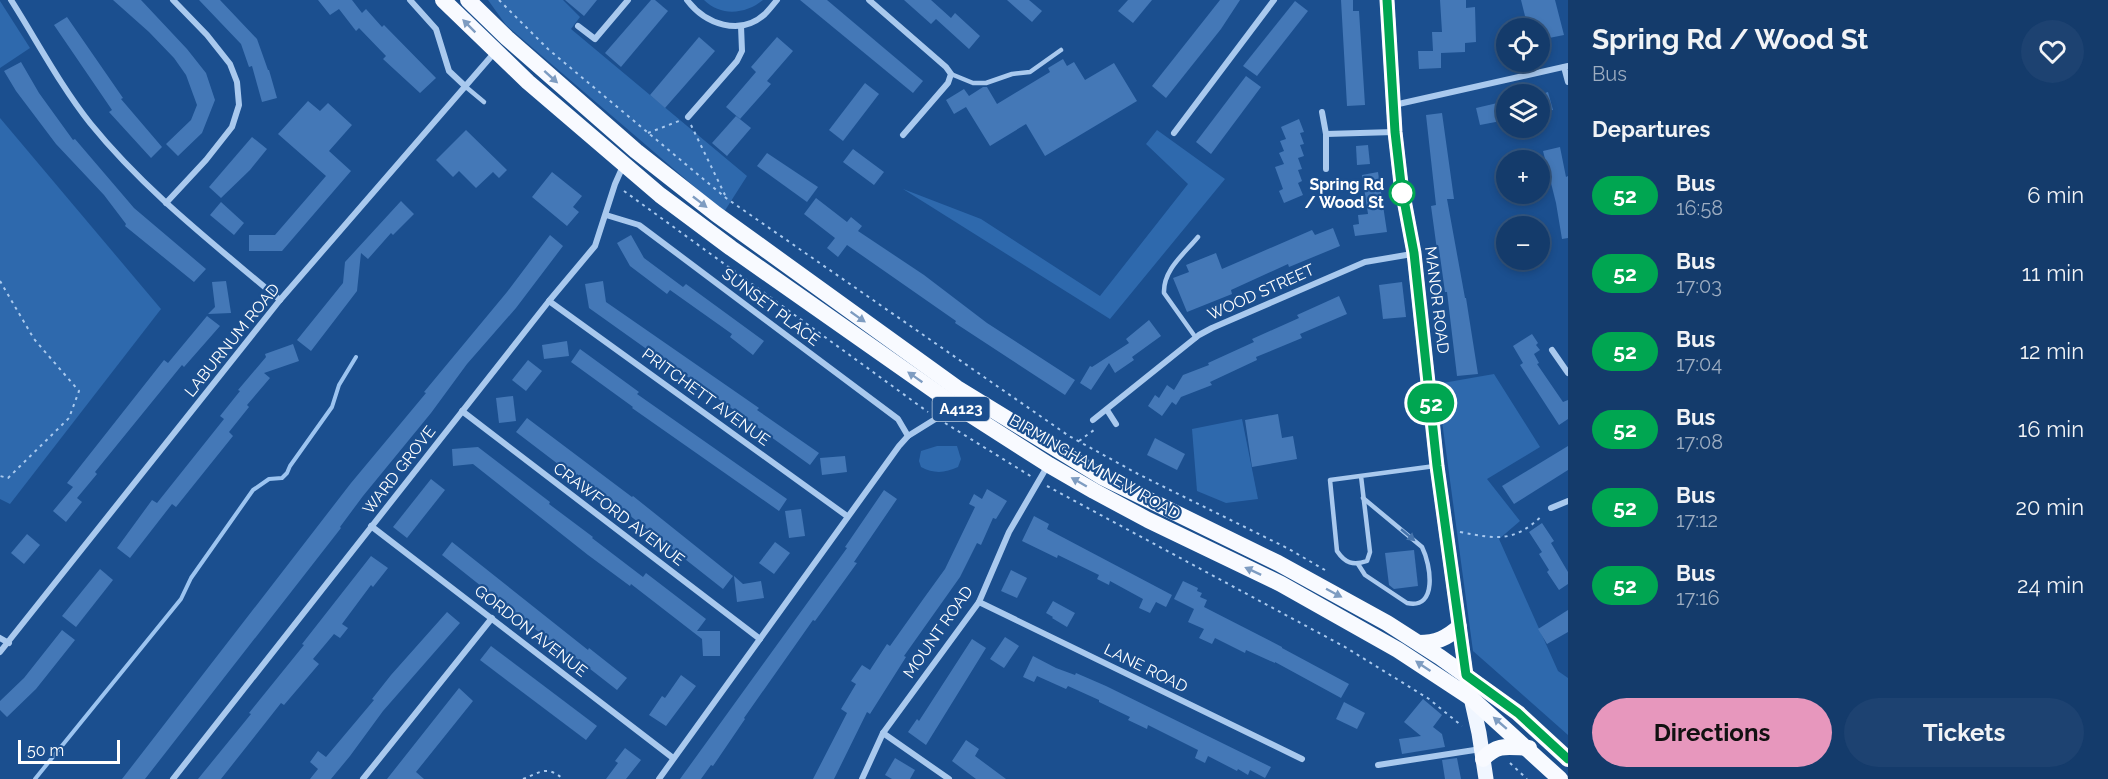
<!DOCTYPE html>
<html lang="en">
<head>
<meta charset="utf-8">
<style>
  body { margin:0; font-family:Raleway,sans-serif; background:#1d4271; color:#f1f3f6; height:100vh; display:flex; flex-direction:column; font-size:22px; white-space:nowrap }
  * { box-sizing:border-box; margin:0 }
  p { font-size:20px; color:#9dadc1 }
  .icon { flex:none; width:33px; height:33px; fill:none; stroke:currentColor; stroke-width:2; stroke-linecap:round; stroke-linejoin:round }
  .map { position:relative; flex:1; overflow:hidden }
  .panel { display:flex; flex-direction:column; background:#143b6b; width:540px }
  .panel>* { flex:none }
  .badge { padding:0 12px; border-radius:20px; font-size:21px; line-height:39px }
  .buttons { position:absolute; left:1496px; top:18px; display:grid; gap:12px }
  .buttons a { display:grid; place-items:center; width:54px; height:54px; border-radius:50%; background:#143b6b; box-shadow:0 3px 9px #0003,0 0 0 2px #33557e; font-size:30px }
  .scale { position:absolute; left:18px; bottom:15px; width:102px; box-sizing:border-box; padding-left:6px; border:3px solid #fff; border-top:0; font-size:16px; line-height:21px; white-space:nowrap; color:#fff; -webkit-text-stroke:4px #1b4f8f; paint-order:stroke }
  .map>.badge { position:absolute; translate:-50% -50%; box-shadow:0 0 0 3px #fff }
  h2 { padding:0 24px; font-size:22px; line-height:54px }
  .round { display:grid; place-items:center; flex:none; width:63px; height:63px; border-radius:32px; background:#1d4271 }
  .summary { display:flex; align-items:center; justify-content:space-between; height:102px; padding:0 24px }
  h1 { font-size:28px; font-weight:700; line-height:45px }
  .action { display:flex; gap:12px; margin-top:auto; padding:12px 24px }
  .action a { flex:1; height:69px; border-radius:36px; background:#e797bd; color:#111; font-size:24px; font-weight:700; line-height:69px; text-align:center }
  .action a+a { background:#1d4271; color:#f1f3f6 }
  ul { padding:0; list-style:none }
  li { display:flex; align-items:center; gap:18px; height:78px; padding:0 24px }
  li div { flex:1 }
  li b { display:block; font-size:22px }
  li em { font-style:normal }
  li .badge { min-width:66px; font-weight:700; text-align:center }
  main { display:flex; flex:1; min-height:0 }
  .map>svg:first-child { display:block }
  .green { fill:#2e69ad }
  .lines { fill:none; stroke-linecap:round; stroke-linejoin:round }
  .stream { stroke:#9cc4f0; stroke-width:4 }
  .building { fill:#4478b7 }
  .path { stroke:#a9c9ee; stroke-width:2; stroke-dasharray:3 4.5; stroke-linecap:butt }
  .service { stroke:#a9c9ee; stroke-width:4.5 }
  .minor { stroke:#a9c9ee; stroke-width:6 }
  .primary { stroke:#f0f6ff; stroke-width:15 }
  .trunk { stroke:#f8faff; stroke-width:16 }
  .oneway { fill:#7e9cc1 }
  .oneway2 { fill:#4674ac }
  .line-casing { stroke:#fff; stroke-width:14 }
  .line { stroke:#00a651; stroke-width:9 }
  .stop-dot { fill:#fff; stroke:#00a651; stroke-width:3 }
  .labels { text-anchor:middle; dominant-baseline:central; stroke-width:4.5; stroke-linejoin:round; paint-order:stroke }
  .shield { fill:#1b4f8f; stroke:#bbcadd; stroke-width:1.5 }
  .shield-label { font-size:15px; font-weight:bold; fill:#fff }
  .stop-label { font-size:16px; font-weight:bold; fill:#fff; stroke:#1b4f8f; text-anchor:end }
  .street-label { font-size:16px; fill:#fff; stroke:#1b4f8f }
</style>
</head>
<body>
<main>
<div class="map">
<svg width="1568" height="779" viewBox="0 0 1568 779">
  <rect width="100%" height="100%" fill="#1b4f8f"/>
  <!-- green -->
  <g class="green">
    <polygon points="488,0 563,0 580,17 571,29 747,176 724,212 506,25"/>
    <path d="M704 0H763C746 14 721 17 704 0Z"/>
    <polygon points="0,1 30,48 0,68"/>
    <polygon points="0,118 161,309 10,504 0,499"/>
    <polygon points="1157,130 1225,179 1110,319 903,189 981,219 1100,296 1188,184 1146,144"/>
    <polygon points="1494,374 1540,447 1487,479 1520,521 1499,539 1558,671 1568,678 1568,735 1473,651 1437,384"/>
    <polygon points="1242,419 1258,499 1226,503 1197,491 1192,429"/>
    <path d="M937 446H957L961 459 958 467C945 473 934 474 921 467L919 461 921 451Z"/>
  </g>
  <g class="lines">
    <!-- stream -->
    <polyline class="stream" points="35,779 181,599 191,578 253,490 269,479 282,478 287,473 290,466 332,407 339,385 356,357"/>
  </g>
  <!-- building -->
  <g class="building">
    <polygon points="113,0 141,0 187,49 206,73 215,100 202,133 178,156 166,144 191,120 197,105 186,75 174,58 149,32"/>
    <polygon points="199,0 220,0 257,39 268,70 269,70 277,98 262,102 252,66 249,67 241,44"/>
    <polygon points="318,0 352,0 362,13 366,9 382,27 384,25 436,78 420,93 383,59 386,56 359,28 356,31 339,9 330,15"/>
    <polygon points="565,0 597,0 584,16"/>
    <polygon points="651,0 655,0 668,11 621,67 605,53"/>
    <polygon points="800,0 827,0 923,81 913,93"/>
    <polygon points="904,0 931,0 951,18 955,13 980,36 969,49 936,19 931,24"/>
    <polygon points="1007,0 1029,0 1042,11 1032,22"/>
    <polygon points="1128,0 1152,0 1133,23 1118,11"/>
    <polygon points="1220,0 1240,0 1221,29 1166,98 1152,86"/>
    <polygon points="1341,0 1353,0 1353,11 1359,11 1365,105 1347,106"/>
    <polygon points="1440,0 1466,0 1466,8 1475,7 1476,42 1465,43 1465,52 1441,53 1441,68 1419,69 1418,51 1433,51 1432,32 1442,32"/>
    <polygon points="1521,0 1555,0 1564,35 1539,40 1539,28 1528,28"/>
    <polygon points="1295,1 1308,11 1257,76 1243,66"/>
    <polygon points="67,17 123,98 121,99 162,147 151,158 109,112 112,110 54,25"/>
    <polygon points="699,37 715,51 665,108 650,95"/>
    <polygon points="777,37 793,51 767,81 771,84 740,119 726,107 756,72 751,67"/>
    <polygon points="1063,59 1067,66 1074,62 1085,80 1114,63 1137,101 1045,156 1026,124 990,146 966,107 954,114 946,100 964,89 969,96 983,87 987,87 997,104 1050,72 1048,68"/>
    <polygon points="21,62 39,93 73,140 75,139 134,208 206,269 194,282 125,226 126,224 104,195 56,144 16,91 4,71"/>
    <polygon points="1246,76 1261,87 1211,154 1196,142"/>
    <polygon points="865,83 879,94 843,141 829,130"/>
    <polygon points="1548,92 1553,110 1539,113 1539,95"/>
    <polygon points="308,101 320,111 328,103 352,125 329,151 351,171 282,251 249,251 249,235 275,235 326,176 278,134"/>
    <polygon points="1506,101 1506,120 1480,125 1476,108"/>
    <polygon points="1442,113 1454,199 1447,199 1465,298 1466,298 1478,374 1457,376 1447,292 1445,292 1439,249 1437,250 1431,206 1436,205 1426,115"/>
    <polygon points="736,116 751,128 727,156 712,143"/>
    <polygon points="1299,119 1304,132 1300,133 1304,144 1300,145 1304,156 1298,158 1302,169 1298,170 1302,181 1298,183 1303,195 1284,203 1279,191 1283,189 1275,167 1284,164 1279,153 1284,151 1280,141 1286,139 1281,127"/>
    <polygon points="466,130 507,170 499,178 493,172 476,188 459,171 453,177 436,160"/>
    <polygon points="252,137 267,149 250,170 221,198 209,187"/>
    <polygon points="1368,145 1370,164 1357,165 1356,146"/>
    <polygon points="1560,147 1566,177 1568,176 1568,238 1562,239 1556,203 1543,151"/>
    <polygon points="853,149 884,172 874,185 843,162"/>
    <polygon points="767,153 818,187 807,202 757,166"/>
    <polygon points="552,172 582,196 573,207 579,212 567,226 532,197"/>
    <polygon points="1378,172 1387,232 1355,236 1353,225 1359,224 1358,215 1368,214 1362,175"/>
    <polygon points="816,198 847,222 851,217 862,226 858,231 924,275 987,323 1075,380 1065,395 955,323 956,321 847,245 838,257 827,248 835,238 804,214"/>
    <polygon points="401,201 414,214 393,235 391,233 368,259 361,253 357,291 311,351 297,340 343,283 345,262"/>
    <polygon points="221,202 244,223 234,235 210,215"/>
    <polygon points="1333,228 1340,246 1289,267 1288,264 1231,290 1232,294 1187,312 1173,278 1189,272 1186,265 1216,253 1222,269 1312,230 1315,235"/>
    <polygon points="550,235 563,246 516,308 467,364 431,413 363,496 340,527 341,528 145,779 122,779 351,483 426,393 424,392 507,292"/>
    <polygon points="631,235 644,258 683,287 686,284 764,341 753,355 730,337 732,334 670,290 667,294 630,266 617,243"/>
    <polygon points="226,281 231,313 208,314 215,307 212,282"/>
    <polygon points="603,281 606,302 759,408 757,410 819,453 810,465 663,359 662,360 589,308 585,284"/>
    <polygon points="1402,282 1406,317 1383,319 1379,285"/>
    <polygon points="1339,296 1347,314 1300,334 1302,338 1256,357 1257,360 1210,382 1212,385 1181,397 1176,405 1172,402 1162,416 1148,406 1155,395 1159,398 1167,385 1174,390 1183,375 1209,365 1208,363 1254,342 1252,339 1299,318 1297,315"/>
    <polygon points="207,316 220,326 184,367 182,365 95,472 97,474 77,498 82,502 66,522 53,511 73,487 67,483 164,360 168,363"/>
    <polygon points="1149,320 1161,336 1132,357 1134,360 1115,373 1109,363 1091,390 1080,383 1090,366 1092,367 1129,343 1126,339"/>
    <polygon points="1532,334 1538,343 1536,345 1540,350 1534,354 1539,363 1537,364 1563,402 1568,400 1568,419 1559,425 1520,365 1523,363 1513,346"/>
    <polygon points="567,341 569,356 544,359 542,345"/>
    <polygon points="293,344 299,361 264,373 270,378 247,405 249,407 229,432 233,436 176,507 172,504 130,558 117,548 152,500 157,503 224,419 220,416 240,391 238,390 266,357 265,354"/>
    <polygon points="580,349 639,392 637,394 787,499 779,511 632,408 633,407 571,362"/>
    <polygon points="528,360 542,371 526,391 512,380"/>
    <polygon points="513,396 516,421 499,423 496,398"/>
    <polygon points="1278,414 1282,438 1293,436 1297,459 1252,467 1245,420"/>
    <polygon points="527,418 632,497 633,496 733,576 723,589 577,474 575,477 516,432"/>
    <polygon points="1155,438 1185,454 1177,470 1147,455"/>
    <polygon points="1568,446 1568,470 1514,504 1502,486"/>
    <polygon points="478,447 550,502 549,504 593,537 592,538 643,577 646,573 706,619 697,631 720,631 720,656 703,656 702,639 631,584 630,586 588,555 473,464 453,466 452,449"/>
    <polygon points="845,456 847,472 822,475 820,458"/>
    <polygon points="431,479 445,490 407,538 393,527"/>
    <polygon points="987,489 1007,501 996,519 993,518 981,545 977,543 960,577 904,656 906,657 870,714 867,712 834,779 813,779 847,713 841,709 856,684 851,681 862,665 870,670 887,644 890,646 924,598 945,569 975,507 969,504 974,494 982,499"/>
    <polygon points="884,490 897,499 854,562 857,563 815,621 813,620 744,718 745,719 713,766 711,765 701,779 680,779 847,548 845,547"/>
    <polygon points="801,509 805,536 789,538 785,511"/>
    <polygon points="1034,516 1049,524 1047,529 1172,595 1166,607 1156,602 1150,613 1139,608 1143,599 1110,581 1109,585 1097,579 1099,575 1058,555 1057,558 1022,541"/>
    <polygon points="1542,523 1554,541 1551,543 1568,572 1568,584 1559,590 1547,572 1549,570 1539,554 1542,552 1529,532"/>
    <polygon points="27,534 40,545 24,564 11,553"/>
    <polygon points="452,542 588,650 589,648 627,678 617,690 576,658 574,660 442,555"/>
    <polygon points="775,542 790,553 774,574 759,563"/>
    <polygon points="1414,550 1418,586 1394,589 1389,585 1385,553"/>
    <polygon points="371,556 388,568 373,587 371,585 342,624 348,628 340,638 334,634 313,659 319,664 284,705 281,703 221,779 198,779 251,714 249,713 304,645 302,644"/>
    <polygon points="100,569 113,580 76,627 62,616"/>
    <polygon points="1011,570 1027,578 1017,598 1001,591"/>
    <polygon points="734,576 743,584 761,581 764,598 737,602"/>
    <polygon points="1183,581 1198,588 1197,591 1202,593 1200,597 1207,600 1204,607 1282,647 1282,648 1349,684 1341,698 1275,662 1275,663 1246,650 1245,653 1215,638 1212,644 1199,638 1204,629 1188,622 1194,609 1174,599"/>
    <polygon points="1053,601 1075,613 1067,627 1052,618 1053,617 1046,613"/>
    <polygon points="1568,610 1568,632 1547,644 1538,629"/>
    <polygon points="447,612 460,623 383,711 350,756 331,779 310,779 318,769 310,762 318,751 326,757 374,700 372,699 391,675"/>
    <polygon points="62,630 75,640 36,689 7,717 0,710 0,701 24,678"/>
    <polygon points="1005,637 1019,646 1004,668 990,659"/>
    <polygon points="972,639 986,648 926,745 908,732 917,719 919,721"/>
    <polygon points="491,646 597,726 586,740 480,660"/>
    <polygon points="1033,656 1056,668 1075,675 1076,673 1106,686 1271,767 1265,778 1250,770 1248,775 1238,769 1237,771 1208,756 1205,763 1195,758 1198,750 1148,725 1147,729 1128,720 1130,717 1099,702 1099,700 1068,686 1066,689 1037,676 1034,682 1023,677"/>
    <polygon points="681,675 696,686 666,726 649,715 662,696 665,698"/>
    <polygon points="459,688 473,701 416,772 424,779 387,779"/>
    <polygon points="1423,699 1442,715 1433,727 1442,734 1445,747 1402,754 1399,739 1421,736 1404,722"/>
    <polygon points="1344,702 1365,713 1357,729 1336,719"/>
    <polygon points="966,740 979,749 975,756 1006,779 976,779 952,761"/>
    <polygon points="625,748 641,760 626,779 606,779 618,763 615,761"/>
    <polygon points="895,758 915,770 910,779 892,779 885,775"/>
    <polygon points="1457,758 1461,779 1445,779 1442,760"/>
  </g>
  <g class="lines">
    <!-- path -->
    <g class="path">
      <polyline points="499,0 548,49 726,198 1069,436 1138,474 1287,548 1325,570"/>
      <polyline points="691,125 725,195"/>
      <polyline points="648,133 679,121"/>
      <polyline points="624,191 928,412"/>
      <polyline points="0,281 34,339 79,391 69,418 8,478 0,476"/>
      <polyline points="945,423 1032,477"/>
      <polyline points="1079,441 1094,430"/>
      <polyline points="1047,486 1345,647 1429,699 1462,726"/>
      <path d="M1460 532C1498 539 1513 543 1543 515"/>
      <polyline points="1510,763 1527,779"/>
      <path d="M523 779C541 772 547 765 563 779"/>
    </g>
    <!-- service -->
    <g class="service">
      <polyline points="951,74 973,83 986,83 1012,74 1030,72 1061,50"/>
      <polyline points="466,87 484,102"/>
      <path d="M1196 338 1164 293C1163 270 1184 254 1198 237"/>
      <path d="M1361 476 1370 552 1367 561C1353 566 1345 563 1337 551L1330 480 1435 466"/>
      <path d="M1358 564 1365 575 1407 603C1438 610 1431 565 1422 547L1363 498"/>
    </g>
    <!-- minor -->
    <g class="minor">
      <path d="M11 0C37 41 60 85 90 123 145 191 214 244 280 300"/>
      <polyline points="410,0 436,29 449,71 466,87"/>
      <path d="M687 0C705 24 740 37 765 14 769 10 773 5 777 0"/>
      <polyline points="869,0 946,67 951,74 948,83 903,135"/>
      <polyline points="578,26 595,39 628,0"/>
      <polyline points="1564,67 1568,82"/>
      <polyline points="1394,105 1568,66"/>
      <polyline points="1322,112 1326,134 1326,169"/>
      <polyline points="688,117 737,61 742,51 741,26"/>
      <polyline points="1174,133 1274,0"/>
      <polyline points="1326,134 1394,132"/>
      <polyline points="166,203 206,160 232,127 239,105 237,82 230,64 207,35 173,0"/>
      <polyline points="606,215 639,225 898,419 908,436"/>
      <polyline points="549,301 847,516"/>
      <polyline points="1552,350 1568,373"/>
      <polyline points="1107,410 1116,424"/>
      <polyline points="462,411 760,639"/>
      <polyline points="1093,420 1199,335 1212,328 1365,262 1412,254"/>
      <polyline points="1551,508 1568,501"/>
      <polyline points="371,526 673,758"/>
      <polyline points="979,602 1302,759"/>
      <polyline points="0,638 9,643"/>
      <polyline points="0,652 280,300 495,52"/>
      <polyline points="883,733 949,779"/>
      <polyline points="1378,765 1481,749"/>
      <polyline points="173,779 549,301 595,246 615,184 623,166"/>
      <polyline points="363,779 492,618"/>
      <polyline points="659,779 899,446 908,436 937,418 947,403"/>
      <polyline points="862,779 883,733 979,602 1009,532 1048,465"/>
    </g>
    <!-- primary -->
    <polyline class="primary" points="1387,0 1395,132 1401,184 1414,253 1437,466 1466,675 1479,733 1486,779"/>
    <!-- trunk -->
    <g class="trunk">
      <polyline points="443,0 528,82 660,195 731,248 949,401 1049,465 1094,491 1148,520 1281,584 1398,650 1471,698 1560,779"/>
      <polyline points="468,0 507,38 636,151 716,214 957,388 1102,477 1278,563 1387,623 1440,657 1518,713 1568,759"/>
      <path d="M1419 643C1436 643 1447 638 1459 627"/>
      <path d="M1483 759C1498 743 1508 747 1529 748"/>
    </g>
  </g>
  <!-- one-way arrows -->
  <defs><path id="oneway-solid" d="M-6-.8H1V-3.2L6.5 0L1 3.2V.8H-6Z" transform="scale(1.5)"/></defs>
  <g class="oneway">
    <use href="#oneway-solid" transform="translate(469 26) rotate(-135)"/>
    <use href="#oneway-solid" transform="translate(551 77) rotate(42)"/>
    <use href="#oneway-solid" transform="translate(700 202) rotate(38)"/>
    <use href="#oneway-solid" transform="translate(858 317) rotate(35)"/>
    <use href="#oneway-solid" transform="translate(915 377) rotate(-145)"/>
    <use href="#oneway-solid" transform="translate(1079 482) rotate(-150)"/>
    <use href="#oneway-solid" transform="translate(1253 571) rotate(-155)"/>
    <use href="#oneway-solid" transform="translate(1334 593) rotate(28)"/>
    <use href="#oneway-solid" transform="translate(1423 666) rotate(-146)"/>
    <use href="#oneway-solid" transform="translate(1500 723) rotate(-139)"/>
  </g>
  <use class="oneway2" href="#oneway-solid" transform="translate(1408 535) rotate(40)"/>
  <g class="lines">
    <defs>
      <polyline id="line" points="1387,0 1395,132 1401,184 1414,253 1437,466 1466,675 1518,713 1568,759"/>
    </defs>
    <!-- line casing -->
    <use href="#line" class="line-casing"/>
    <!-- line -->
    <use href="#line" class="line"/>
  </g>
  <!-- markers -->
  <circle class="stop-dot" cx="1402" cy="193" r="12"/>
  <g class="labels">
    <!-- shield labels -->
    <rect class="shield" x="932.5" y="397" width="57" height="24" rx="4.5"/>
    <g class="shield-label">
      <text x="961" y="409">A4123</text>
    </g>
    <!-- stop labels -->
    <g class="stop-label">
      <text x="1384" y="184">Spring Rd<tspan x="1384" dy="18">/ Wood St</tspan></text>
    </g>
    <!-- street labels -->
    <g class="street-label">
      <text transform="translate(1261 292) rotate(-24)">WOOD STREET</text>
      <text transform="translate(1437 300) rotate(83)">MANOR ROAD</text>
      <text transform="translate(771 307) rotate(37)">SUNSET PLACE</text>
      <text transform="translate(232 340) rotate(-51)">LABURNUM ROAD</text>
      <text transform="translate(706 397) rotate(36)">PRITCHETT AVENUE</text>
      <text transform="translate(1095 467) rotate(30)">BIRMINGHAM NEW ROAD</text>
      <text transform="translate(399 470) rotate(-52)">WARD GROVE</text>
      <text transform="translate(619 514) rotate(37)">CRAWFORD AVENUE</text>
      <text transform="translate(531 631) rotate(38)">GORDON AVENUE</text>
      <text transform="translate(938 632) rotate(-55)">MOUNT ROAD</text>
      <text transform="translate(1146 668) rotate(26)">LANE ROAD</text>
    </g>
  </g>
</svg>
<div class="buttons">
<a><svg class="icon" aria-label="locate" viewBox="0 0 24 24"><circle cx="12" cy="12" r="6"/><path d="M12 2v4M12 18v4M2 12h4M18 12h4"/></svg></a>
<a><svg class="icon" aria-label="layers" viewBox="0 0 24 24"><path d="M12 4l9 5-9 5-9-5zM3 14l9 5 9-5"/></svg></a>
<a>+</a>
<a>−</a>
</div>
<div class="scale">50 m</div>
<b class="badge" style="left:1431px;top:403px;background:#00a651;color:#fff">52</b>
</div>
<section class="panel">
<div class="summary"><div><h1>Spring Rd / Wood St</h1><p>Bus</p></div><a class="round"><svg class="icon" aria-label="heart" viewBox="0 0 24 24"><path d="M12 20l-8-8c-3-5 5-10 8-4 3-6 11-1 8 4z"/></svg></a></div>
<h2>Departures</h2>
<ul>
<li><span class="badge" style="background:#00a651;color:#fff">52</span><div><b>Bus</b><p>16:58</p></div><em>6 min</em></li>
<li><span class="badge" style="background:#00a651;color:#fff">52</span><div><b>Bus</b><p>17:03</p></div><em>11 min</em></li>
<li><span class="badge" style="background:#00a651;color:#fff">52</span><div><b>Bus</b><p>17:04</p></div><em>12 min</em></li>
<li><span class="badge" style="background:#00a651;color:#fff">52</span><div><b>Bus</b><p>17:08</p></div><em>16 min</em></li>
<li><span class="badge" style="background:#00a651;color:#fff">52</span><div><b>Bus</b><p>17:12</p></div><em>20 min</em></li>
<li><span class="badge" style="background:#00a651;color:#fff">52</span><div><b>Bus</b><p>17:16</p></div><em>24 min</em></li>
</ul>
<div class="action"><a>Directions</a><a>Tickets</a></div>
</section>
</main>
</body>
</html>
